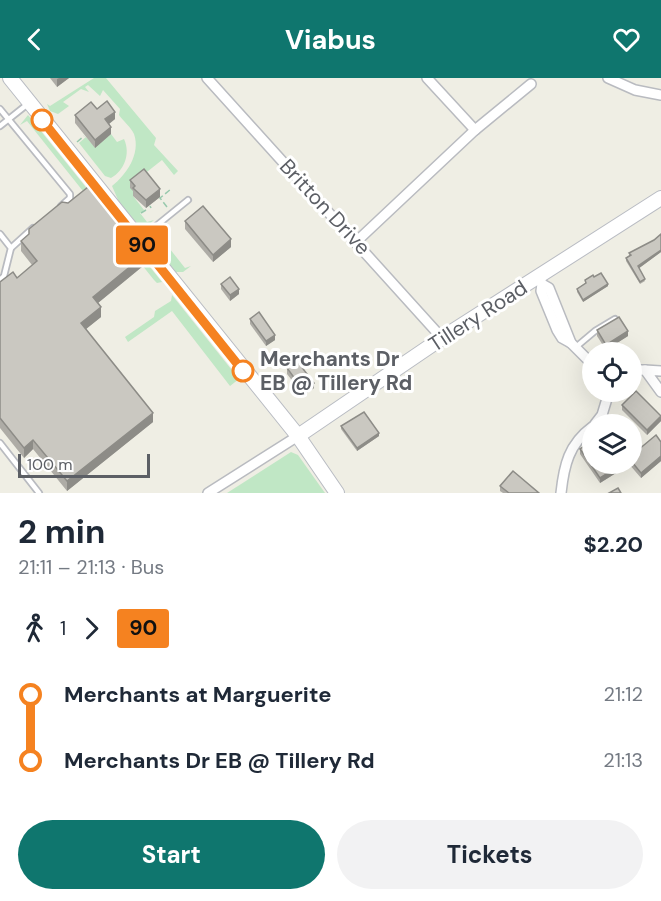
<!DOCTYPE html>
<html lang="en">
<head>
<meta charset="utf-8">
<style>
  body { margin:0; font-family:"DM Sans",sans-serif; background:#f2f2f3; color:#1f2937; height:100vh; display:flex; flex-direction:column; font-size:22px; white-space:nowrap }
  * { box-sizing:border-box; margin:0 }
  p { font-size:20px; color:#747a83 }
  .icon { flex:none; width:33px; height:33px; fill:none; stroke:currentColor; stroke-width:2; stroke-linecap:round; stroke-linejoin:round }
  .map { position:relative; height:415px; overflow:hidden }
  .details { display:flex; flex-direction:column; background:#fff; flex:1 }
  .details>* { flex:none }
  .badge { padding:0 12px; border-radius:4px; font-size:21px; line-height:39px }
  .controls { position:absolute; left:582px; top:264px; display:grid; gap:12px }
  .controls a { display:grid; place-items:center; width:60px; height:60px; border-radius:50%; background:#fff; box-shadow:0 6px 24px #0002; font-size:30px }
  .scale { position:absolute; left:18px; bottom:15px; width:132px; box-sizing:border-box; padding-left:6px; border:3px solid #5c5f65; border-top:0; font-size:16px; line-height:21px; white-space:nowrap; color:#5c5f65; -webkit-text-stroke:4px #fff; paint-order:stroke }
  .map>.badge { position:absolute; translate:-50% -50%; box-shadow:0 0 0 3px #fff }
  .legs { display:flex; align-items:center; gap:9px; height:66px; padding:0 18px; font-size:20px }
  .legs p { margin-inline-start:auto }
  .head { display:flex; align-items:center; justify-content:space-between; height:102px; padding:0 18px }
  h1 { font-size:33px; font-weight:700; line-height:45px }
  .cta { display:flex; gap:12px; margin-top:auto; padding:12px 18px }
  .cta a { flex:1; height:69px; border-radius:36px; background:#0f766e; color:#fff; font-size:24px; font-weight:700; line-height:69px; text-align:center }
  .cta a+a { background:#f2f2f3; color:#1f2937 }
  ul { padding:0 18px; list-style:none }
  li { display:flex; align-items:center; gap:21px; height:66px; font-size:22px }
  li i { display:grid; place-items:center; width:9px; height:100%; margin:0 8px; background:currentColor }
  li i::after { content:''; width:15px; height:15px; margin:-8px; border:4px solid; border-radius:50%; background:#fff }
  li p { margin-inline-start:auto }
  li:first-child i { background:linear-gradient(#0000 50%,currentColor 0) }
  li:last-child i { background:linear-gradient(currentColor 50%,#0000 0) }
  header { display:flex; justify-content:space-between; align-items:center; height:78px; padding:0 18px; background:#0f766e; color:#fff; font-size:27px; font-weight:700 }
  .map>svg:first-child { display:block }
  .green { fill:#c0e7c5 }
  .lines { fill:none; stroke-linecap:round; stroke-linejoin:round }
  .lane-casing { stroke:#b9bbc0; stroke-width:8 }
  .street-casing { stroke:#b9bbc0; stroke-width:12 }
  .secondary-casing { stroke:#b9bcc3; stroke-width:16 }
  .path { stroke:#98c9ad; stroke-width:1.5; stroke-dasharray:6 3; stroke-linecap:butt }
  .lane { stroke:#fff; stroke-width:4.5 }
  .street { stroke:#fff; stroke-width:9 }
  .secondary { stroke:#fff; stroke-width:14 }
  .wall { fill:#aeaca6 }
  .shaded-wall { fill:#8d8c87 }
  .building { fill:#cac8c1; stroke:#8d8c87; stroke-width:1.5 }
  .line-1-casing { stroke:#fff; stroke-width:14 }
  .line-1 { stroke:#f58220; stroke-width:9 }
  .stop-1-dot { fill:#fff; stroke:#f58220; stroke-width:3 }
  .labels { text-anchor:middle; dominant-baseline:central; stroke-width:6; stroke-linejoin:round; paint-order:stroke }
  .street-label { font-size:21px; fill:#5c5f65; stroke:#fff }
  .stop-label { font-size:21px; font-weight:bold; fill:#5c5f65; stroke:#fff; text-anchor:start }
</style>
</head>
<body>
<header><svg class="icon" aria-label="back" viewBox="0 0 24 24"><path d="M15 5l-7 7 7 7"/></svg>Viabus<svg class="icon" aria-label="heart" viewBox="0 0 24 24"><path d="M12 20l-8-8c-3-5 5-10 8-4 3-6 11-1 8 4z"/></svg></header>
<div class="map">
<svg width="661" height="415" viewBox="0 0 661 415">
  <rect width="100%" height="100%" fill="#efeee4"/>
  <!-- green -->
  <g class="green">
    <path d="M94 0H106L156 60 154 67 178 93 174 97 162 82 138 101 133 118 144 132 140 135 147 144 154 142 145 150 140 149 119 124 112 108C126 97 141 76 134 56 131 49 123 43 119 37L120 31 103 12 100 18 88 7 85 9 89 14 81 11 63 24 69 28 58 36 50 33 47 26 50 28Z"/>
    <polygon points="28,37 162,204 157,205 154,202 27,43 20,47"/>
    <path d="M111 56 117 64 124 61C131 76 124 93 111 100L105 98 79 65 86 59 95 69Z"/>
    <polygon points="161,151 158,156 185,190 191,188 183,194 176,194 151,163 152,158"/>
    <polygon points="172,217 239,301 230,308 172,233 128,264 125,259 154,239 155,233 171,223"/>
    <polygon points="291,374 298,377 325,415 227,415"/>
  </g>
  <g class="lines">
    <defs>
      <g id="lane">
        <polyline points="0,31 70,116 70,120 61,128"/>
        <polyline points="0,48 29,25"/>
        <polyline points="0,156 11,170 4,198 0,202"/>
        <polyline points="140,161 188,122"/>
        <polyline points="11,170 33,150"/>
        <polyline points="576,269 595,253 615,241"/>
        <polyline points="0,365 39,415"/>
      </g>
      <g id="street">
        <polyline points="207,0 442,260"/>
        <polyline points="427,0 475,52"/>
        <polyline points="608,0 635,12 661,17"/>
        <polyline points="357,163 475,52 531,6"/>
        <polyline points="539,198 542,206 541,213 557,252 562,260 571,265 592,286"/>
        <polyline points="542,206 549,210 571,265"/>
        <polyline points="632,292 645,292"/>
        <polyline points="661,293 645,292 661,314"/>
        <polyline points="595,346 602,337 609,314"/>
        <polyline points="208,415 298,358"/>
        <path d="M561 415C564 387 569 366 592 349"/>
      </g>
      <g id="secondary">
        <polyline points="10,0 298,358 337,415"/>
        <polyline points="298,358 442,260 661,120"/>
      </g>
    </defs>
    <!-- lane casing -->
    <use href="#lane" class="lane-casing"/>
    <!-- street casing -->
    <use href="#street" class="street-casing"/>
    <!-- secondary casing -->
    <use href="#secondary" class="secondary-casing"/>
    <!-- path -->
    <g class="path">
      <polyline points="77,64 84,58"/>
      <polyline points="150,128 151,130"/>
      <polyline points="167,129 160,120 171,111"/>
      <polyline points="141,135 146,132"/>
    </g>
    <!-- lane -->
    <use href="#lane" class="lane"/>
    <!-- street -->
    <use href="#street" class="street"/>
    <!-- secondary -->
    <use href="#secondary" class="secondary"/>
  </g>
  <!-- wall -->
  <g class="wall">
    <polygon points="50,0 69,0 57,9"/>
    <polygon points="97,31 115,41 109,46 111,56 95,70 75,45 75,37"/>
    <polygon points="130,102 160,119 146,130 133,118 133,113 130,110"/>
    <polygon points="185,143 231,169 213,184 185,151"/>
    <polygon points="661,156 661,174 639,190 645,203 640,206 626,183 626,180 629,178 629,175 654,162"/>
    <polygon points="21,163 143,188 98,225 101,239 86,251 153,344 67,413 33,371 24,380 0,350 0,204 17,200 32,187 21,173"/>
    <polygon points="594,199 608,208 583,224 577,214 577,211 585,205 585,202"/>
    <polygon points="221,206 239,216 230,223 221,211"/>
    <polygon points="250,241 275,262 266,268 250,246"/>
    <polygon points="597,252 628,258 606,272 597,258"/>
    <polygon points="287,290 314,310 307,315 301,308 298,310 287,296"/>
    <polygon points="622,327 661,343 647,357 622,332"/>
    <polygon points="341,348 379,358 357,373 341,351"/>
    <polygon points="661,364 661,383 641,400 629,386 632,386 632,377"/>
    <polygon points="580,371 616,395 600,405 580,376"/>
    <polygon points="500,408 539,415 503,415 500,413"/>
  </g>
  <!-- shaded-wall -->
  <g class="shaded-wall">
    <polygon points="59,0 69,0 57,9 57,1"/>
    <polygon points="115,34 115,41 105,49 105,41"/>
    <polygon points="111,49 111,56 95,70 95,62"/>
    <polygon points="160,111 160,119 146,130 146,122"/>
    <polygon points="231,161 231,169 213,184 213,177"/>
    <polygon points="661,172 661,174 638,191 638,188"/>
    <polygon points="143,178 143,188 93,229 93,219"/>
    <polygon points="608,206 608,208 583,224 583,222"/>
    <polygon points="239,211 239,216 230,223 230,217"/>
    <polygon points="101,229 101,239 81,255 81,245"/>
    <polygon points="628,253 628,258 606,272 606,267"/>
    <polygon points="275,257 275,262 266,268 266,263"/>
    <polygon points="301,303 301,308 298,310 298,305"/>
    <polygon points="314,305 314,310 307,315 307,310"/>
    <polygon points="153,335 153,344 67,413 67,403"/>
    <polygon points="661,338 661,343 647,357 647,352"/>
    <polygon points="379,355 379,358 357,373 357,370"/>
    <polygon points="33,362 33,371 24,380 24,370"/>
    <polygon points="661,378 661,383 641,400 641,395"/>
    <polygon points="616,390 616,395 600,405 600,400"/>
  </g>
  <!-- building -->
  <g class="building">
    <polygon points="107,23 115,34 105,41 111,49 95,62 75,37 91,24 97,31"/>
    <polygon points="144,91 160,111 146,122 133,110 135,108 130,102"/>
    <polygon points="88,109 143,178 93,219 101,229 81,245 153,335 67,403 33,362 24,370 0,340 0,204 13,194 17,200 37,183 21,163 29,156 29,151 62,124 68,125"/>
    <polygon points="203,128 231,161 213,177 185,143"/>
    <polygon points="661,156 661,172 638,188 645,201 640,204 626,180 631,177 629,175 654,162"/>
    <polygon points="601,195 608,206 583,222 577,211 586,205 585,202 593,197 594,199"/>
    <polygon points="230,199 239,211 230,217 221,206"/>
    <polygon points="259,234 275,257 266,263 250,241"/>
    <polygon points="619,239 628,253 606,267 597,252"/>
    <polygon points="297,283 314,305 307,310 301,303 298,305 287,290"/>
    <polygon points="636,313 661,338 647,352 622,327"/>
    <polygon points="364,334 379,355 357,370 341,348"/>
    <polygon points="656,357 661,364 661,378 641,395 632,384 632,377"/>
    <polygon points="592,363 592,386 613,386 616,390 600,400 580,371"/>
    <polygon points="513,393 539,415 509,415 500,408"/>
    <polygon points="618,410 621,415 609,415"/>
  </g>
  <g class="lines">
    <defs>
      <polyline id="line-1" points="42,42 243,293"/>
    </defs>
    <!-- line-1 casing -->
    <use href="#line-1" class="line-1-casing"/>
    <!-- line-1 -->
    <use href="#line-1" class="line-1"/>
  </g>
  <!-- markers -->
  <g class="stop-1-dot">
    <circle cx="42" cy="42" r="10"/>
    <circle cx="243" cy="293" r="10"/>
  </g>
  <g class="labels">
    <!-- street labels -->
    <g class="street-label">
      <text transform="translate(325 129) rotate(47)">Britton Drive</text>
      <text transform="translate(478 238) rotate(-33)">Tillery Road</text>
    </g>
    <!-- stop labels -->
    <g class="stop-label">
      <text x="260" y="281">Merchants Dr<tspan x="260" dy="24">EB @ Tillery Rd</tspan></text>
    </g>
  </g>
</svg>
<div class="controls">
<a><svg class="icon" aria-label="locate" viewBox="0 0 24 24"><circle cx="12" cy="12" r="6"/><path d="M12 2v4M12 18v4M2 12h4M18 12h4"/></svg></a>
<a><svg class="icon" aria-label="layers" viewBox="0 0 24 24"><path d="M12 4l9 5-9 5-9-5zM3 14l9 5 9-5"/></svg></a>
</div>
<div class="scale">100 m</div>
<b class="badge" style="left:142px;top:167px;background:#f58220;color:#111">90</b>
</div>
<section class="details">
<div class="head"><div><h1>2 min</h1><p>21:11 – 21:13 · Bus</p></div><b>$2.20</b></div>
<div class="legs"><svg class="icon" aria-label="walk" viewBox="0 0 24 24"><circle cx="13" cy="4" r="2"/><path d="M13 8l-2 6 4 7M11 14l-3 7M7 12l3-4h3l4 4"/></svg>1<svg class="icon" aria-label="forward" viewBox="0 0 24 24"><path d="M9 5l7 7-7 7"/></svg><b class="badge" style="background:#f58220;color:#111">90</b></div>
<ul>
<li><i style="color:#f58220"></i><b>Merchants at Marguerite</b><p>21:12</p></li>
<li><i style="color:#f58220"></i><b>Merchants Dr EB @ Tillery Rd</b><p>21:13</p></li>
</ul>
<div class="cta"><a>Start</a><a>Tickets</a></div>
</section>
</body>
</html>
